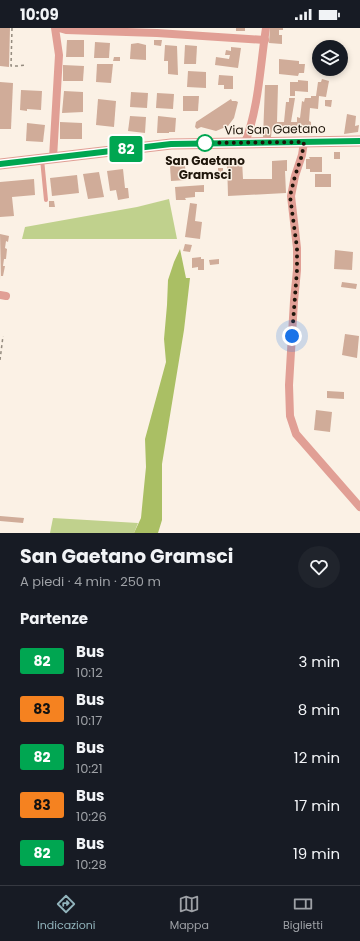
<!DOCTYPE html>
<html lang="it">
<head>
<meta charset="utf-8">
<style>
  body { margin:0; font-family:Poppins,sans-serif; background:#20242c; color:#f1f3f6; height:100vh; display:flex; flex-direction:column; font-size:15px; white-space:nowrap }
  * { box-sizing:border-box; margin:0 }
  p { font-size:13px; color:#9ea1a6 }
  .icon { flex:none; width:22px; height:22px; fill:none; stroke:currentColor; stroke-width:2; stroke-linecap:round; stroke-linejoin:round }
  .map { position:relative; height:505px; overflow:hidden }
  .panel { display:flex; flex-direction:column; background:#171b24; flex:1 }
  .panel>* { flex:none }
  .badge { padding:0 8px; border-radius:3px; font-size:14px; line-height:26px }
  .buttons { position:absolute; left:312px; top:12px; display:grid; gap:8px }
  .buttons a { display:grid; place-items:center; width:36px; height:36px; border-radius:50%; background:#171b24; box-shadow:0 2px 6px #0003; font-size:20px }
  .you { position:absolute; width:20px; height:20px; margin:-10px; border:3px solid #fff; border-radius:50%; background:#1a73e8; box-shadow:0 0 0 6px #1a73e833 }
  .map>.badge { position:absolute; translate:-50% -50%; box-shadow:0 0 0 2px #fff }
  h2 { padding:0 20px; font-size:15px; line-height:36px }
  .round { display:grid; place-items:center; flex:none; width:42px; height:42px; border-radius:21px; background:#20242c }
  .overview { display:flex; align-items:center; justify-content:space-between; height:68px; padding:0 20px }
  h1 { font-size:19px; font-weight:700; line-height:30px }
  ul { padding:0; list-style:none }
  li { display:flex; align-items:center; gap:12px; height:48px; padding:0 20px }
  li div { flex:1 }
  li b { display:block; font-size:15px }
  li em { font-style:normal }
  li .badge { min-width:44px; font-weight:700; text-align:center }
  .status { display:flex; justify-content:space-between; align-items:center; height:28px; padding:0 20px; background:#171b24; direction:ltr }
  .status svg { height:11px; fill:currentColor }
  .tabs { display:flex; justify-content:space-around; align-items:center; height:56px; border-top:1px solid #363941; background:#171b24; font-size:11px; color:#9ea1a6 }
  .tabs a { display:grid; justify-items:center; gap:2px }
  .tabs .selected { color:#91b3bb }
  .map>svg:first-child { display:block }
  .green { fill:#c0d18d }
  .forest { fill:#aabf64 }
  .building { fill:#d0ac99 }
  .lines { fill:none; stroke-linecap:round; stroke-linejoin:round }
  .path { stroke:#948b7f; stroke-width:1.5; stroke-dasharray:3 3; stroke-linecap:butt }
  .service { stroke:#e19f95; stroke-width:4 }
  .minor { stroke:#e19f95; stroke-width:8 }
  .tertiary { stroke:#e19f95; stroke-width:11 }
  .line-casing { stroke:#fff; stroke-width:9 }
  .line { stroke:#00a651; stroke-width:6 }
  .walk { stroke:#1e150a; stroke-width:4; stroke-dasharray:0 7.2 }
  .stop-dot { fill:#fff; stroke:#00a651; stroke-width:2 }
  .labels { text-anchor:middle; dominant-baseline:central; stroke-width:3; stroke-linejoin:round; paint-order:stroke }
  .street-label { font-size:12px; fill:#1e150a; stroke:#fbf1e5 }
  .stop-label { font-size:12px; font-weight:bold; fill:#1e150a; stroke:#fbf1e5 }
</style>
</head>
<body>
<div class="status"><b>10:09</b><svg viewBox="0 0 49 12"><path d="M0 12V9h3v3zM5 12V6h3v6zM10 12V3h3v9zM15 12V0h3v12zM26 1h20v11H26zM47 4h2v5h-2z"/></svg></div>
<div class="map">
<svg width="360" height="505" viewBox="0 0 360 505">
  <rect width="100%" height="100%" fill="#fbf1e5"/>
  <!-- green -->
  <g class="green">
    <polygon points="169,171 177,211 22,211 25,199 137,179"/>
    <polygon points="53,490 138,495 134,505 50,505"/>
  </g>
  <!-- forest -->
  <polygon class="forest" points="180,221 186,250 190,250 184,302 162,436 162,492 158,505 134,505 141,490 143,469 146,439 145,411 166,334 164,311 167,277 168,252 174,234"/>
  <!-- building -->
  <g class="building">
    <polygon points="0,0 10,0 9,39 0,38"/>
    <rect x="236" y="0" width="9" height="3"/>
    <polygon points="270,0 283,0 283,2 279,2 279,7 282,7 282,16 269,15"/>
    <polygon points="67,12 84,12 84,29 66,29"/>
    <polygon points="154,12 162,12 161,18 154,17"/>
    <polygon points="95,14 110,15 109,30 94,30"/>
    <polygon points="138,15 146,17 146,32 130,31 131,16"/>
    <polygon points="165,17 177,18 178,47 168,46 168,33 164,33"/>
    <polygon points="185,17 197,18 196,36 184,36"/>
    <polygon points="231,19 241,20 238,40 215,37 216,29 229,31 230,27 225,27 226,22 231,23"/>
    <polygon points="114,29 120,29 120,33 113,33"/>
    <polygon points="279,31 299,33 299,36 305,36 304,45 299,45 298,48 279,46"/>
    <polygon points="97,36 113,36 111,55 96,54"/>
    <polygon points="63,37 84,38 83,53 63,53"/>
    <polygon points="188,43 206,44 206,60 187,59"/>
    <polygon points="219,47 233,48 233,61 224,61 224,57 218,57"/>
    <polygon points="322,51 329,53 326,69 319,68 318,81 310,80 309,93 311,94 311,102 272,100 271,109 263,109 265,57 278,57 277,94 284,94 286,74 289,74 289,70 295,70 291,94 297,94 297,89 300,90 302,73 304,74 305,70 311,70 311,68 316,68 318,54 321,54"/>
    <polygon points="298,52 308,53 308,64 295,63 295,68 290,68 290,54 298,54"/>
    <polygon points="0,54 13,55 11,101 0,101"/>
    <polygon points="21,62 42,63 41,82 27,81 27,83 20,82"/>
    <polygon points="64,63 83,64 83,84 62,85"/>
    <polygon points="131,64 148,65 147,80 130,79"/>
    <polygon points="157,65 174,66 173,81 156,80"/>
    <polygon points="183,68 199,68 198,83 183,83"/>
    <polygon points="98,71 116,73 114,99 96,97"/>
    <polygon points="231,71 232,73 236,73 238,74 234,90 228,98 216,103 201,99 197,101 195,99 196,94"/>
    <polygon points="325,72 332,72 331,79 325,78"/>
    <polygon points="347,86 356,88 355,98 359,97 358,104 344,106"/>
    <polygon points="130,88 146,89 145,105 128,103"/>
    <polygon points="158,88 176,90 175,104 169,104 169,105 157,105"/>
    <polygon points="60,94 82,95 82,111 60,111"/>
    <polygon points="27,95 45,97 43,114 26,113"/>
    <rect x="334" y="124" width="6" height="7"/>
    <polygon points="309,129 322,129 322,144 310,144 310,141 306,141 306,131 310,131"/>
    <polygon points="242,132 243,151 272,151 272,133 287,132 287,143 285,143 286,165 228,168 227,133"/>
    <polygon points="185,137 186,152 171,153 170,138"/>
    <rect x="218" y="140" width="5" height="9"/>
    <polygon points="123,141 125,160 128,160 129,170 118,172 116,162 110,163 107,143"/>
    <polygon points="99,144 104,169 88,171 83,146"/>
    <rect x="315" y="146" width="16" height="13"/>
    <polygon points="77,147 79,165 52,168 50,150"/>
    <polygon points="34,151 35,167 12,169 14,188 0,189 0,154"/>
    <polygon points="204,157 204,164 195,164 195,169 185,170 186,172 176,172 175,159"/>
    <polygon points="49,173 54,173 55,179 49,179"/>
    <polygon points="190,175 197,176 195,193 202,194 200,211 185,209"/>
    <polygon points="0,206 9,208 8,214 6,213 5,220 7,221 6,231 4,231 3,238 5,238 3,248 1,248 1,252"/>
    <polygon points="185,216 192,217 190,224 183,223"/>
    <polygon points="335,222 353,224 352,242 334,241"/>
    <polygon points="201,229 201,231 204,231 204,242 198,242 198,239 192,240 192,230"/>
    <polygon points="219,231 219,236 210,237 209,232"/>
    <polygon points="342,254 357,256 356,261 341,259"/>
    <polygon points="345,306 359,308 357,330 342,327"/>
    <polygon points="327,363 344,364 344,371 327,370"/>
    <polygon points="316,382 332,384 330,404 314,402"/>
    <polygon points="0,488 24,490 23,495 0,493"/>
  </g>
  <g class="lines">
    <!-- path -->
    <g class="path">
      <polyline points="12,0 11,38 17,38 26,37"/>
      <polyline points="0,332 3,308"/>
    </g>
    <!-- service -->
    <polyline class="service" points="42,131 46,172"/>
    <!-- minor -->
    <g class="minor">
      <polyline points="59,0 66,2 157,5 265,12"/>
      <polyline points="304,114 302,127 295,148 291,168 297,220 297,242 294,273 289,357 290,388 296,406 360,479"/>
      <path d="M245 115C259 78 260 39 266 0"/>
      <polyline points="53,130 59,27 55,0"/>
      <polyline points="0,267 6,268"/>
    </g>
    <!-- tertiary -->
    <polyline class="tertiary" points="0,136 171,116 360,113"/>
  </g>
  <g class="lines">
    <defs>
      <polyline id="line" points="0,136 171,116 360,113"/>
    </defs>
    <!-- line casing -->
    <use href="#line" class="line-casing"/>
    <!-- line -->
    <use href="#line" class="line"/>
    <!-- walk -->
    <polyline class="walk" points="205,115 304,114 302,127 295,148 290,168 297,220 297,242 292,308"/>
  </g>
  <!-- markers -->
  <circle class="stop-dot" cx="205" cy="115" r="8"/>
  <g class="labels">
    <!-- street labels -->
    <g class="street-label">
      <text transform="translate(275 101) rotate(-1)">Via San Gaetano</text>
    </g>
    <!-- stop labels -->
    <g class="stop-label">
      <text x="205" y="132">San Gaetano<tspan x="205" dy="14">Gramsci</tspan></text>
    </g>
  </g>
</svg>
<div class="buttons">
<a><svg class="icon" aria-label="layers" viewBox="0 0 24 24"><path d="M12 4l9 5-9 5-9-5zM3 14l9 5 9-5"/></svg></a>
</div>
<div class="you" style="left:292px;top:308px"></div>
<b class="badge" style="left:126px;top:121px;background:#00a651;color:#fff">82</b>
</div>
<section class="panel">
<div class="overview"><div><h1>San Gaetano Gramsci</h1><p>A piedi · 4 min · 250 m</p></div><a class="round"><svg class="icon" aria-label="heart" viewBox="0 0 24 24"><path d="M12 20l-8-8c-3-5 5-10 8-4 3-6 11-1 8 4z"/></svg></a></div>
<h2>Partenze</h2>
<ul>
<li><span class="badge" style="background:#00a651;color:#fff">82</span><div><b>Bus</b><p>10:12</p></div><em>3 min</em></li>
<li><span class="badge" style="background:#f58220;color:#111">83</span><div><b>Bus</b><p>10:17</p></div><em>8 min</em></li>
<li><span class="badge" style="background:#00a651;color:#fff">82</span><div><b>Bus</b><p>10:21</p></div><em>12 min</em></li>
<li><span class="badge" style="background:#f58220;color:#111">83</span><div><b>Bus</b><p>10:26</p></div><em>17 min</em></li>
<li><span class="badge" style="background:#00a651;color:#fff">82</span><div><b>Bus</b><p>10:28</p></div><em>19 min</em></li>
</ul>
</section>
<nav class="tabs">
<a class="selected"><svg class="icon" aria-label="directions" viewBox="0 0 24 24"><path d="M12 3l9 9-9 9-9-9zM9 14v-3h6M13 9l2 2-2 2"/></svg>Indicazioni</a>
<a><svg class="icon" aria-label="map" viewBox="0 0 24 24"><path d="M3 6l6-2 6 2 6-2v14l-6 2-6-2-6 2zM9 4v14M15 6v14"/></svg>Mappa</a>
<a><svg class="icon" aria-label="tickets" viewBox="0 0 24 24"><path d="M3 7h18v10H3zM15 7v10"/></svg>Biglietti</a>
</nav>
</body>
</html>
